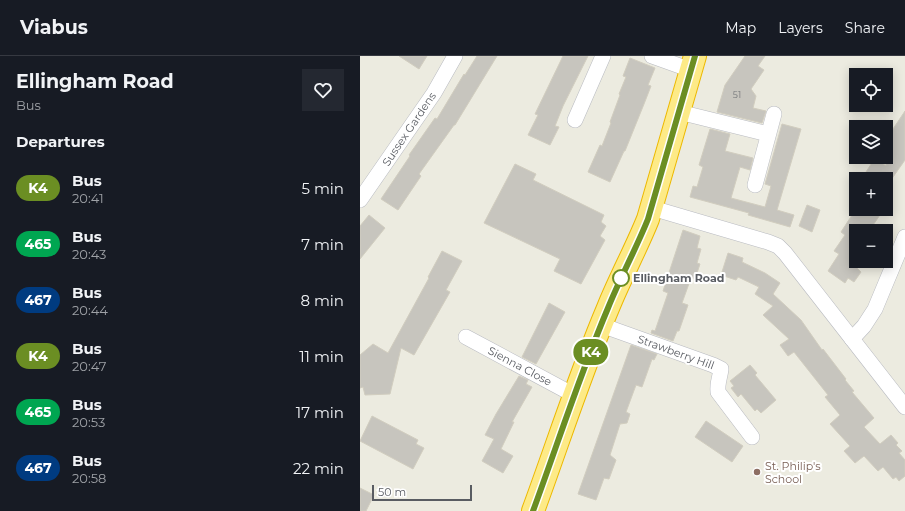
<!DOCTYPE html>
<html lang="en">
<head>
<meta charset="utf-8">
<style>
  body { margin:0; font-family:Montserrat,sans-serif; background:#242831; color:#f1f3f6; height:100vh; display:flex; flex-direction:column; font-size:15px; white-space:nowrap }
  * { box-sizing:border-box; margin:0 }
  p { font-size:13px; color:#9ea1a6 }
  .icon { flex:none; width:22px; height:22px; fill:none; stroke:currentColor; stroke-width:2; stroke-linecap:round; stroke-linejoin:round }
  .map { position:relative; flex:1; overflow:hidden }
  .sheet { display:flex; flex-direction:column; background:#171b24; width:360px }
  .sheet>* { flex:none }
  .badge { padding:0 8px; border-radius:13px; font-size:14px; line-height:26px }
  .controls { position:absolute; left:489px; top:12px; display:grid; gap:8px }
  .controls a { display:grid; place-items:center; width:44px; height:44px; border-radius:0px; background:#171b24; box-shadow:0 2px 10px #0003; font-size:20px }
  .scale { position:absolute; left:12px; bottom:10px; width:100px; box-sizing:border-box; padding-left:4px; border:2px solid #595c62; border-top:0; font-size:11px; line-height:14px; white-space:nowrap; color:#595c62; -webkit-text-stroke:3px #fff; paint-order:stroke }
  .map>.badge { position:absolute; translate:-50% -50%; box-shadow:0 0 0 2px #fff }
  h2 { padding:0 16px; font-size:15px; line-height:36px }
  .round { display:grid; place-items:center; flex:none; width:42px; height:42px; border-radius:0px; background:#242831 }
  .overview { display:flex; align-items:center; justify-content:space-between; height:68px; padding:0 16px }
  h1 { font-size:19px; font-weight:700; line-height:30px }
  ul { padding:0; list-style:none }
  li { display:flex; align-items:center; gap:12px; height:56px; padding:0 16px }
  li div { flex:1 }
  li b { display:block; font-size:15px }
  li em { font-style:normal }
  li .badge { min-width:44px; font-weight:700; text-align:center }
  header { display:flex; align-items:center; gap:24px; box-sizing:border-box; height:56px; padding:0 20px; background:#171b24; border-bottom:1px solid #363941 }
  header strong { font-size:19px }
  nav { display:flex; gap:22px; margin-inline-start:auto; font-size:14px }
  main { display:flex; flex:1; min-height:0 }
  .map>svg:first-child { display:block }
  .building { fill:#c7c5be; stroke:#d1cdbf }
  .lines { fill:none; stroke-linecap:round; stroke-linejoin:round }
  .street-casing { stroke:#b8bac0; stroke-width:16 }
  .highway-casing { stroke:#edb900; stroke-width:24 }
  .street { stroke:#fff; stroke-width:15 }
  .highway { stroke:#fdea87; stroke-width:22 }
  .line-casing { stroke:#fff; stroke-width:9 }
  .line { stroke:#6b8e23; stroke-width:6 }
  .stop-dot { fill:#fff; stroke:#6b8e23; stroke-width:2 }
  .education-dot { fill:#8d6e63; stroke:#fff; stroke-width:1.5 }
  .labels { text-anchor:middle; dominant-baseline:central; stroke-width:4; stroke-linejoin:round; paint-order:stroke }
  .number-label { font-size:9px; fill:#747679 }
  .street-label { font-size:11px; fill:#595c62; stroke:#fff }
  .stop-label { font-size:11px; font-weight:bold; fill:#595c62; stroke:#fff; text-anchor:start }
  .education-label { font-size:11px; fill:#785e54; stroke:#fff; text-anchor:start }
</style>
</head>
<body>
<header>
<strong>Viabus</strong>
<nav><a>Map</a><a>Layers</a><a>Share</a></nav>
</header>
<main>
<section class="sheet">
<div class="overview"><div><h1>Ellingham Road</h1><p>Bus</p></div><a class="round"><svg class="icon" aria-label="heart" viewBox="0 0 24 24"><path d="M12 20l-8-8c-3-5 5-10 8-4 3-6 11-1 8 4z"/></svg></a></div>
<h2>Departures</h2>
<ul>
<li><span class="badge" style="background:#6b8e23;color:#fff">K4</span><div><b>Bus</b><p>20:41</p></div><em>5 min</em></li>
<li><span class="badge" style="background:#00a651;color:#fff">465</span><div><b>Bus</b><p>20:43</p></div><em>7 min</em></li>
<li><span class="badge" style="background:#003b80;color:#fff">467</span><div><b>Bus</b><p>20:44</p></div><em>8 min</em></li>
<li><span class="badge" style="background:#6b8e23;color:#fff">K4</span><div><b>Bus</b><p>20:47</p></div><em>11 min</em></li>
<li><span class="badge" style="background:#00a651;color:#fff">465</span><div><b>Bus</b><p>20:53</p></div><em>17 min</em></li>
<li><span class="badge" style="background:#003b80;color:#fff">467</span><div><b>Bus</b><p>20:58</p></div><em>22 min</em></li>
</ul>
</section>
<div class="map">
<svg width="545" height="455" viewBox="0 0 545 455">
  <rect width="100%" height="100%" fill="#ecebe0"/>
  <!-- building -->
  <g class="building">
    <polygon points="39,0 67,0 59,13"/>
    <polygon points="117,0 137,0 95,69 94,69 59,118 61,120 38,154 21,143 50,100 49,99 75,62 77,63 104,18 105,19"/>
    <polygon points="203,0 228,0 203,50 195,70 199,71 190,89 168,79 178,59 175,58"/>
    <polygon points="385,0 405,0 398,10 404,14 391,33 396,40 393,52 406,55 402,67 357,56 365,29"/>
    <polygon points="270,2 295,12 288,29 291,30 284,48 265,95 264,95 250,126 228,116 240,89 242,90 251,67 250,66 260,39 259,38 266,21 263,20"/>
    <polygon points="545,55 545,104 526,131 526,123 517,123 506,116 515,102 526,110 526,91 530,84 527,82"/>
    <polygon points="422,68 441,73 417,154 434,159 430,171 388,159 389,157 330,141 333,130 337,131 343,111 339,109 350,73 370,78 365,95 393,102 390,114 380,111 371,142 405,151 411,130 405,128"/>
    <polygon points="155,108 176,118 173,124 244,159 241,166 246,170 240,180 245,184 221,228 194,215 200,203 124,167"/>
    <polygon points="447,149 460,154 452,176 439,170"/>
    <polygon points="496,153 524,153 509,175 496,175 496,205 502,205 497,212 501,216 494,226 488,222 485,227 468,215 479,198 474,195 485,179 481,176"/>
    <polygon points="9,159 25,172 0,203 0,170"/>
    <polygon points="323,174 340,180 337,192 341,193 337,207 340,208 335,223 331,222 322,247 328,249 319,275 317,275 313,285 291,277 292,274 295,275 308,237 303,235"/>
    <polygon points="82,195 102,205 86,234 90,236 54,299 41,292 30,338 5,339 3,331 0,332 0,299 13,288 28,297 69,222 68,221"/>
    <polygon points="368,197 383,202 382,206 405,217 420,227 413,238 441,264 462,294 463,293 486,323 485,324 494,335 492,336 514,362 504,371 520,388 531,379 538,387 536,389 542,395 539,397 545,404 545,420 539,425 536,421 533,423 523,411 518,415 504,400 495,407 484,395 490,390 470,368 480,359 465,341 468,339 434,296 428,300 420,289 429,283 403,259 413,250 395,238 399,231 378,221 376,224 361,219"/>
    <polygon points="189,247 205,256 176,308 162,301"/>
    <polygon points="271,289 297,298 294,304 292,303 282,331 276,329 266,356 270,358 267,367 260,368 250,399 256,404 249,423 244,422 236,444 218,438"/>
    <polygon points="390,309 397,317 395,319 416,344 401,357 397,353 395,355 381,338 378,341 371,332 374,330 370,325"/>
    <polygon points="159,320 168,324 166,328 172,331 152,366 154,366 141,393 153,400 143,417 122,405 134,383 125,379 136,358"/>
    <polygon points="12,360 58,384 56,388 64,392 53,413 0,385"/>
    <polygon points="346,365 383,390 372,406 335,381"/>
    <polygon points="0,432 14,439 6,455 0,455"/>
  </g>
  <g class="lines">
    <defs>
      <g id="street">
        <polyline points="292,0 331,14"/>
        <polyline points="319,56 408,78"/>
        <polyline points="215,64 243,0"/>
        <polyline points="395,129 414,58"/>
        <polyline points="0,144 74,37 95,0"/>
        <polyline points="292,152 408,186 418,190 425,197 545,351"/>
        <path d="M241 269 353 309 361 313C360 322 357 327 358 336L392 381"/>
        <polyline points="106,281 214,339"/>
        <polyline points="492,283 504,270 515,253 545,181"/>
      </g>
      <path id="highway" d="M173 455C198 387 220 318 248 252 260 222 276 193 288 163L335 0"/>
    </defs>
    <!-- street casing -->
    <use href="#street" class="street-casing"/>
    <!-- highway casing -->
    <use href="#highway" class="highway-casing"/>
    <!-- street -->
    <use href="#street" class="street"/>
    <!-- highway -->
    <use href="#highway" class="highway"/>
  </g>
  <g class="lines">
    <defs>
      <path id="line" d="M173 455C198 387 220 318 248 252 260 222 276 193 288 163L335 0"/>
    </defs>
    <!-- line casing -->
    <use href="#line" class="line-casing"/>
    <!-- line -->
    <use href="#line" class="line"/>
  </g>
  <!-- markers -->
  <circle class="stop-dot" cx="261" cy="222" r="8"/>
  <circle class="education-dot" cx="397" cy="416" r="4"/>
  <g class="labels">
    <!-- number labels -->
    <g class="number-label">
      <text x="377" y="38">51</text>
    </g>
    <!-- street labels -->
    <g class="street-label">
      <text transform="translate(49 73) rotate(-56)">Sussex Gardens</text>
      <text transform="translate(316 296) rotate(20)">Strawberry Hill</text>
      <text transform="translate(160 310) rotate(28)">Sienna Close</text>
    </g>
    <!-- stop labels -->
    <g class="stop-label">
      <text x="273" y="222">Ellingham Road</text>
    </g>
    <!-- education labels -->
    <g class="education-label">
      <text x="405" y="410">St. Philip's<tspan x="405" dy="13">School</tspan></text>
    </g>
  </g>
</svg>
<div class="controls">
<a><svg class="icon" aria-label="locate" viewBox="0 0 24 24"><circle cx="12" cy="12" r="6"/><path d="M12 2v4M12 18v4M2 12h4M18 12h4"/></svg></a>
<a><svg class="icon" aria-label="layers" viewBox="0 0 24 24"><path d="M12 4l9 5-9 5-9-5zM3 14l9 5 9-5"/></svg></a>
<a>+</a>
<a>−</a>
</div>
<div class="scale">50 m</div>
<b class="badge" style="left:231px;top:296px;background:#6b8e23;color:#fff">K4</b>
</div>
</main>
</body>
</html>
